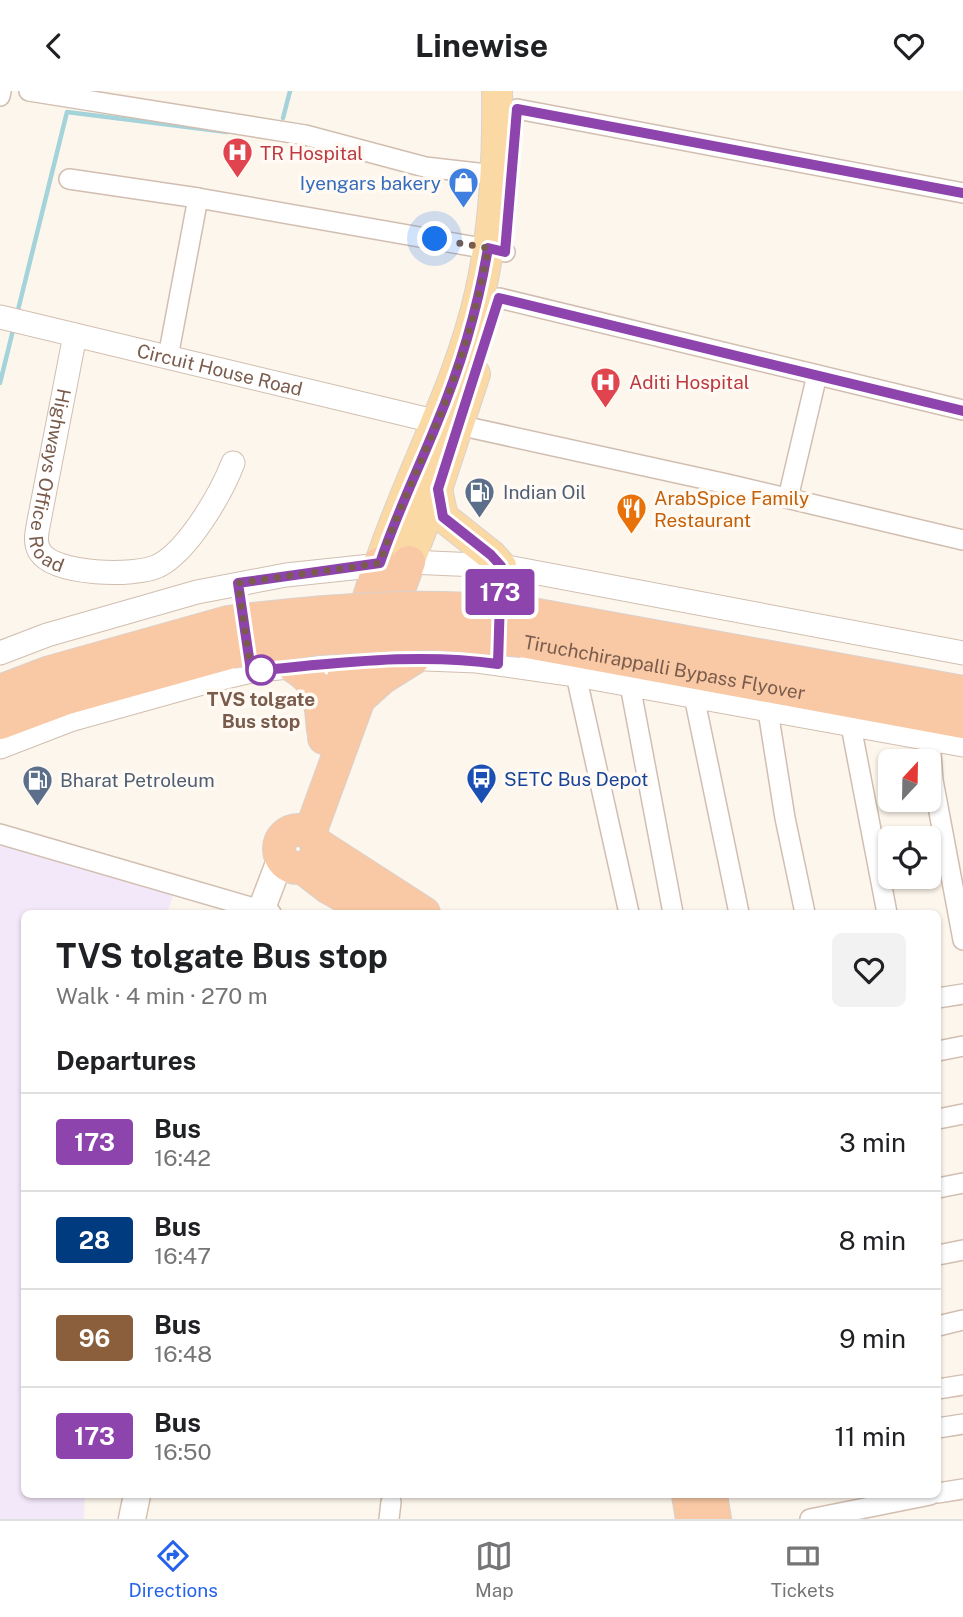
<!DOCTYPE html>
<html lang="en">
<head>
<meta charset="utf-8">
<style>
  body { margin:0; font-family:"Public Sans",sans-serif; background:#f2f2f2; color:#202124; height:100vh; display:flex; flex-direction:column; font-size:26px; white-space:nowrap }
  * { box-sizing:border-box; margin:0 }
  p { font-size:23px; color:#757577 }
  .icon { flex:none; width:38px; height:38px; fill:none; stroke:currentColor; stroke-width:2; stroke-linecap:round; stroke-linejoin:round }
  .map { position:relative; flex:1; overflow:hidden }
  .side { position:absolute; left:21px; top:819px; width:920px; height:588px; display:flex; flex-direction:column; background:#fff; border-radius:10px; box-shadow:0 2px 5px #0004 }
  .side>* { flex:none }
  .badge { padding:0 14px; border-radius:5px; font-size:24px; line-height:46px }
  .needle { width:46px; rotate:22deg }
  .controls { position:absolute; left:878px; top:658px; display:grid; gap:14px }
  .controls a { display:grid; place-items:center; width:63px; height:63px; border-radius:10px; background:#fff; box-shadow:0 2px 5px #0004; font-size:35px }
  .you { position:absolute; width:35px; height:35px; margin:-18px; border:5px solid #fff; border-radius:50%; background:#1a73e8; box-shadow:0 0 0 10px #1a73e833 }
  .map>.badge { position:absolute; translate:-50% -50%; box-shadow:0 0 0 4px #fff }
  h2 { padding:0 35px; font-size:26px; line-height:63px }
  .round { display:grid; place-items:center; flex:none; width:74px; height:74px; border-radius:10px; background:#f2f2f2 }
  .summary { display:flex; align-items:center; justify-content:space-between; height:119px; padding:0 35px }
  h1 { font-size:33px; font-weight:700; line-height:52px }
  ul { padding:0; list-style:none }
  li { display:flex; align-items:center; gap:21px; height:98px; padding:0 35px; border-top:2px solid #e0e0e0 }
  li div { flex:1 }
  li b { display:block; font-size:26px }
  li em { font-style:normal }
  li .badge { min-width:77px; font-weight:700; text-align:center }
  header { display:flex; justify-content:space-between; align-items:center; height:91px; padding:0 35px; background:#fff; font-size:32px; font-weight:700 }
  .tabs { display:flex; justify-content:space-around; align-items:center; height:98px; border-top:2px solid #e0e0e0; background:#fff; font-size:19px; color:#757577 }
  .tabs a { display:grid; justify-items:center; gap:4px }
  .tabs .active { color:#2563eb }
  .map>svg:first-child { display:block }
  .education { fill:#f3e8fa }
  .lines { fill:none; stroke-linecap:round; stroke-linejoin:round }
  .stream { stroke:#a5d3da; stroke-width:4.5 }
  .minor-casing { stroke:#d1beb0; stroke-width:22 }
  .tertiary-casing { stroke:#d1beb0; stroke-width:25 }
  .secondary-casing { stroke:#d6c0b0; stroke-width:29 }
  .primary-casing { stroke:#dad1cd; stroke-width:32 }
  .trunk-casing { stroke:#dad1cd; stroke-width:34 }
  .minor { stroke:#fff; stroke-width:19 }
  .tertiary { stroke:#fff; stroke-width:23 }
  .secondary { stroke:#fff; stroke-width:26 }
  .primary { stroke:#fbd9a5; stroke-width:30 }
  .trunk { stroke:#f9c8a4; stroke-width:32 }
  .trunk-bridge-casing { stroke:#dad1cd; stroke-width:34; stroke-linecap:butt }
  .trunk-bridge { stroke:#f9c8a4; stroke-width:32 }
  .line-casing { stroke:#fff; stroke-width:16 }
  .line { stroke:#8e44ad; stroke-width:10 }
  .walk { stroke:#7a5c4d; stroke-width:7; stroke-dasharray:0 12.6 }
  .stop-dot { fill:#fff; stroke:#8e44ad; stroke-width:3.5 }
  .labels { text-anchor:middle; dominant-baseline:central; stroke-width:7; stroke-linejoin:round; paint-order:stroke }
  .health-label { font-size:19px; fill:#be3a42; stroke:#fffaf3; text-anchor:start }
  .shop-label { font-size:19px; fill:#366cbe; stroke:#fffaf3; text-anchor:end }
  .street-label { font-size:19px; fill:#7a5c4d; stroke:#fffaf3 }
  .service-label { font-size:19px; fill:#4e5e75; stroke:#fffaf3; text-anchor:start }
  .food-label { font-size:19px; fill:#c56008; stroke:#fffaf3; text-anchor:start }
  .stop-label { font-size:19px; font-weight:bold; fill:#7a5c4d; stroke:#fffaf3 }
  .transit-label { font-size:19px; fill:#164399; stroke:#fffaf3; text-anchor:start }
</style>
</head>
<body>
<header><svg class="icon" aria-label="back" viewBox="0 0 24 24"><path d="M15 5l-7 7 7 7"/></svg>Linewise<svg class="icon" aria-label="heart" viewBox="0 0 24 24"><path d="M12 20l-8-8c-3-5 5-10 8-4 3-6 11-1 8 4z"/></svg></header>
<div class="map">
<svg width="963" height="1428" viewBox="0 0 963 1428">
  <rect width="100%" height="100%" fill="#fdf6ec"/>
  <!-- education -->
  <polygon class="education" points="0,748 174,802 167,822 24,822 24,1404 85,1404 84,1428 0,1428"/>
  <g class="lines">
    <!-- stream -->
    <g class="stream">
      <polyline points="283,27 290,0"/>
      <polyline points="17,223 67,21 227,41"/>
      <polyline points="0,292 14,235"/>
    </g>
    <defs>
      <g id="minor">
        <polyline points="29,0 305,44 425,76 495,84"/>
        <polyline points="0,5 1,0"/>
        <polyline points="517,18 963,102"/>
        <polyline points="69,88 198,107 505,161"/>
        <polyline points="499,207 963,319"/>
        <polyline points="168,266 198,107"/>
        <polyline points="449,332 727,393 963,449"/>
        <polyline points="788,407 817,284"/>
        <polyline points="576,584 629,822"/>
        <polyline points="630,594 673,822"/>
        <polyline points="694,605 739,822"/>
        <polyline points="768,620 785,727 805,822"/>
        <polyline points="851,635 887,822"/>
        <polyline points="930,649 933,689 963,849"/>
        <polyline points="0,743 271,822"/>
        <polyline points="938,907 963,903"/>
        <polyline points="938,960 963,955"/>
        <polyline points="938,1028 963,1023"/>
        <polyline points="938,1097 963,1092"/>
        <polyline points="938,1164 963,1159"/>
        <polyline points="938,1235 963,1229"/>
        <polyline points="938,1298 963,1294"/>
        <polyline points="938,1337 963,1333"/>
        <polyline points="938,1402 963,1398"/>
        <polyline points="389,1428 391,1411"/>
        <polyline points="810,1428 930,1404"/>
      </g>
      <g id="tertiary">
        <path id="s1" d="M0 226 438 331"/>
        <path id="s2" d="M75 244 39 430C37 441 34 451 40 461 55 484 134 486 158 475 188 460 221 403 233 372"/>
        <polyline points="499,534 501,475"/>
        <polyline points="0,562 47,544 197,501 286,484 409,471 501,475 963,562"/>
        <polyline points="401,567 477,570 576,584 963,654"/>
        <polyline points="0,656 70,629 217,588 251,580 363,568"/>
      </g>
      <g id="secondary">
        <polyline points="260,822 281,767"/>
        <polyline points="132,1428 137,1404"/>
      </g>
      <g id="primary">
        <polyline points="437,398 443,426 491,464 501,475"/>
        <polyline points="409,471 437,398 475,283"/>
        <path d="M380 472C410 381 459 296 480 202 495 136 498 67 497 0"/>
      </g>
      <g id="trunk">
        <polyline points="532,523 963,601"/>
        <path id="s3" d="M522 550 963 631"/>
        <path d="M293 575C322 593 320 608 323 639"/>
        <polyline points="0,600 50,581 228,531"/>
        <polyline points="362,605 382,587 414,567"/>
        <polyline points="0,632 67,607 232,561"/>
        <polyline points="324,647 380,472"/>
        <circle cx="298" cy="758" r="19"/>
        <polyline points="310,742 409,471"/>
        <polyline points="317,753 424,822"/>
        <polyline points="303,777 329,797 374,822"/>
        <polyline points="688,1404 692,1428"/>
        <polyline points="711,1404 715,1428"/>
      </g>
    </defs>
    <!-- minor casing -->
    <use href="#minor" class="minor-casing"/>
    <!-- tertiary casing -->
    <use href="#tertiary" class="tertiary-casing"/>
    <!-- secondary casing -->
    <use href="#secondary" class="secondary-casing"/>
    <!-- primary casing -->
    <use href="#primary" class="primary-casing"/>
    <!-- trunk casing -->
    <use href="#trunk" class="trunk-casing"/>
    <!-- minor -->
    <use href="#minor" class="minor"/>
    <!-- tertiary -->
    <use href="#tertiary" class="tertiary"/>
    <!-- secondary -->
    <use href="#secondary" class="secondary"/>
    <!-- primary -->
    <use href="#primary" class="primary"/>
    <!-- trunk -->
    <use href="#trunk" class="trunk"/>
    <defs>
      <g id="trunk-bridge">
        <path d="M228 531C330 518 429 511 532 523"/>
        <polyline points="232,561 319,548 432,543 522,550"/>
      </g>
    </defs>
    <!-- trunk-bridge casing -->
    <use href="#trunk-bridge" class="trunk-bridge-casing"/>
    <!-- trunk-bridge -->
    <use href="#trunk-bridge" class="trunk-bridge"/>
  </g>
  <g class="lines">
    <defs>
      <path id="line" d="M963 102 517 18 505 161 488 157C478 216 460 277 437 332 418 379 396 424 380 472L238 492 251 580C334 573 415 561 498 573L501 475 491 464 443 426 438 398 499 207 963 320"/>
    </defs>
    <!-- line casing -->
    <use href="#line" class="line-casing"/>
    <!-- line -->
    <use href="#line" class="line"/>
    <!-- walk -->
    <path class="walk" d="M261 579 251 580 238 492 380 472C396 424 418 379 437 332 460 277 478 216 488 157L435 148"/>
  </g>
  <!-- icons -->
  <defs>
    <symbol id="hospital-pin" viewBox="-11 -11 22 30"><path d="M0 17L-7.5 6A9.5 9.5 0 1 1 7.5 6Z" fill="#e0444e" stroke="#fffaf3"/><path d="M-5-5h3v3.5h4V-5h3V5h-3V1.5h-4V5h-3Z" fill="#fff"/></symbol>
    <symbol id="shop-pin" viewBox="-11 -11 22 30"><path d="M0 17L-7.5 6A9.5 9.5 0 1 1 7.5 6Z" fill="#3f7fe0" stroke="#fffaf3"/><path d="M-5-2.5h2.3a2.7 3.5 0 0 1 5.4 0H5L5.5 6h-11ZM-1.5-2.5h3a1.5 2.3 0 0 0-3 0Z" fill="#fff"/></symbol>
    <symbol id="fuel-pin" viewBox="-11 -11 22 30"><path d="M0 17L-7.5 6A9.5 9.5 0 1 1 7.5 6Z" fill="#5c6f8a" stroke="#fffaf3"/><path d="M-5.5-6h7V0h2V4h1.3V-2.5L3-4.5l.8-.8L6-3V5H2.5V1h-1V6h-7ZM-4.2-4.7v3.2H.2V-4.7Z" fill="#fff"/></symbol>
    <symbol id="restaurant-pin" viewBox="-11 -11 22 30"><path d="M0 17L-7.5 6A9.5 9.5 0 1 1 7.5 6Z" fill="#e8710a" stroke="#fffaf3"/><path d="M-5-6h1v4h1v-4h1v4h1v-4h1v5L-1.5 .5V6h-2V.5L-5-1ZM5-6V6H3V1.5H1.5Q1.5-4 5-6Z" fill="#fff"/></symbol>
    <symbol id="bus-pin" viewBox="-11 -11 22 30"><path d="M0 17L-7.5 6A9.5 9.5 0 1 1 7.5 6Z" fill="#1a4fb4" stroke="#fffaf3"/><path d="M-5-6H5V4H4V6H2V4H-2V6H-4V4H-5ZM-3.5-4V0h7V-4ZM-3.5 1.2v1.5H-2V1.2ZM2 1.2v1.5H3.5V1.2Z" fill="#fff"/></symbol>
  </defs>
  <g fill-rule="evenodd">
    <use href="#hospital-pin" x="220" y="44" width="35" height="47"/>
    <use href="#shop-pin" x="446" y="74" width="35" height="47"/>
    <use href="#hospital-pin" x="588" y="274" width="35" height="47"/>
    <use href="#fuel-pin" x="462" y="384" width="35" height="47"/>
    <use href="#restaurant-pin" x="614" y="400" width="35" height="47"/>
    <use href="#bus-pin" x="464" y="670" width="35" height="47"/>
    <use href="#fuel-pin" x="20" y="672" width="35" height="47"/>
  </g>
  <!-- markers -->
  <circle class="stop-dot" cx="261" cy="579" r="14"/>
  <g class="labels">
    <!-- health labels -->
    <g class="health-label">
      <text x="260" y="62">TR Hospital</text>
      <text x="629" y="291">Aditi Hospital</text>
    </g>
    <!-- shop labels -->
    <g class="shop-label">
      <text x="441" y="92">Iyengars bakery</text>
    </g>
    <!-- street labels -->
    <g class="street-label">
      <text stroke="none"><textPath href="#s1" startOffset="226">Circuit House Road</textPath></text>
      <text stroke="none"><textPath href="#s2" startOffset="152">Highways Office Road</textPath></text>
      <text stroke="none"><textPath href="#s3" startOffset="145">Tiruchchirappalli Bypass Flyover</textPath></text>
    </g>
    <!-- service labels -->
    <g class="service-label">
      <text x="503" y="401">Indian Oil</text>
      <text x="60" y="689">Bharat Petroleum</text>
    </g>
    <!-- food labels -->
    <g class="food-label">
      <text x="654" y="407">ArabSpice Family<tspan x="654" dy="22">Restaurant</tspan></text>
    </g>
    <!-- stop labels -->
    <g class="stop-label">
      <text x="261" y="608">TVS tolgate<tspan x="261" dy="22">Bus stop</tspan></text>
    </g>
    <!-- transit labels -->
    <g class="transit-label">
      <text x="504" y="688">SETC Bus Depot</text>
    </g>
  </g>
</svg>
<div class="controls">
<a><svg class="needle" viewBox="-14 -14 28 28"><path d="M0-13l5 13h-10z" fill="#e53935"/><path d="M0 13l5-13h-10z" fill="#757577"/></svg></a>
<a><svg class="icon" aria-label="locate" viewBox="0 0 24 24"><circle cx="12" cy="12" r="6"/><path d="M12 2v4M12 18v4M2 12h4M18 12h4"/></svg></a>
</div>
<div class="you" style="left:435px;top:148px"></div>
<b class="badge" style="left:500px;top:501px;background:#8e44ad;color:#fff">173</b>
<section class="side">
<div class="summary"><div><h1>TVS tolgate Bus stop</h1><p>Walk · 4 min · 270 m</p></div><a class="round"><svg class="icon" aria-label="heart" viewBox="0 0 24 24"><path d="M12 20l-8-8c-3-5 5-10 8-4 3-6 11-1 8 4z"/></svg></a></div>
<h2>Departures</h2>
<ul>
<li><span class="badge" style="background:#8e44ad;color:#fff">173</span><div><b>Bus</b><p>16:42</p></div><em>3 min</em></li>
<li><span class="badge" style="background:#003b80;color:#fff">28</span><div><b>Bus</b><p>16:47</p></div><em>8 min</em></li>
<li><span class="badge" style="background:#8b5e3c;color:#fff">96</span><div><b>Bus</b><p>16:48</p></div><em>9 min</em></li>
<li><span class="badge" style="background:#8e44ad;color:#fff">173</span><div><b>Bus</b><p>16:50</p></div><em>11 min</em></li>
</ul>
</section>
</div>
<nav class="tabs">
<a class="active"><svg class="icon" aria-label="directions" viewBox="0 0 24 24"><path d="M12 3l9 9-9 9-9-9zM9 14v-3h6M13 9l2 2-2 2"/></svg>Directions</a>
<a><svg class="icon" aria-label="map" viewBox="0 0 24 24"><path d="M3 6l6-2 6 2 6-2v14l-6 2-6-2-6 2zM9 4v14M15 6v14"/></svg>Map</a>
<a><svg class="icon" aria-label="tickets" viewBox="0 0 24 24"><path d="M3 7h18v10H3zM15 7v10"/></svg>Tickets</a>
</nav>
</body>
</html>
